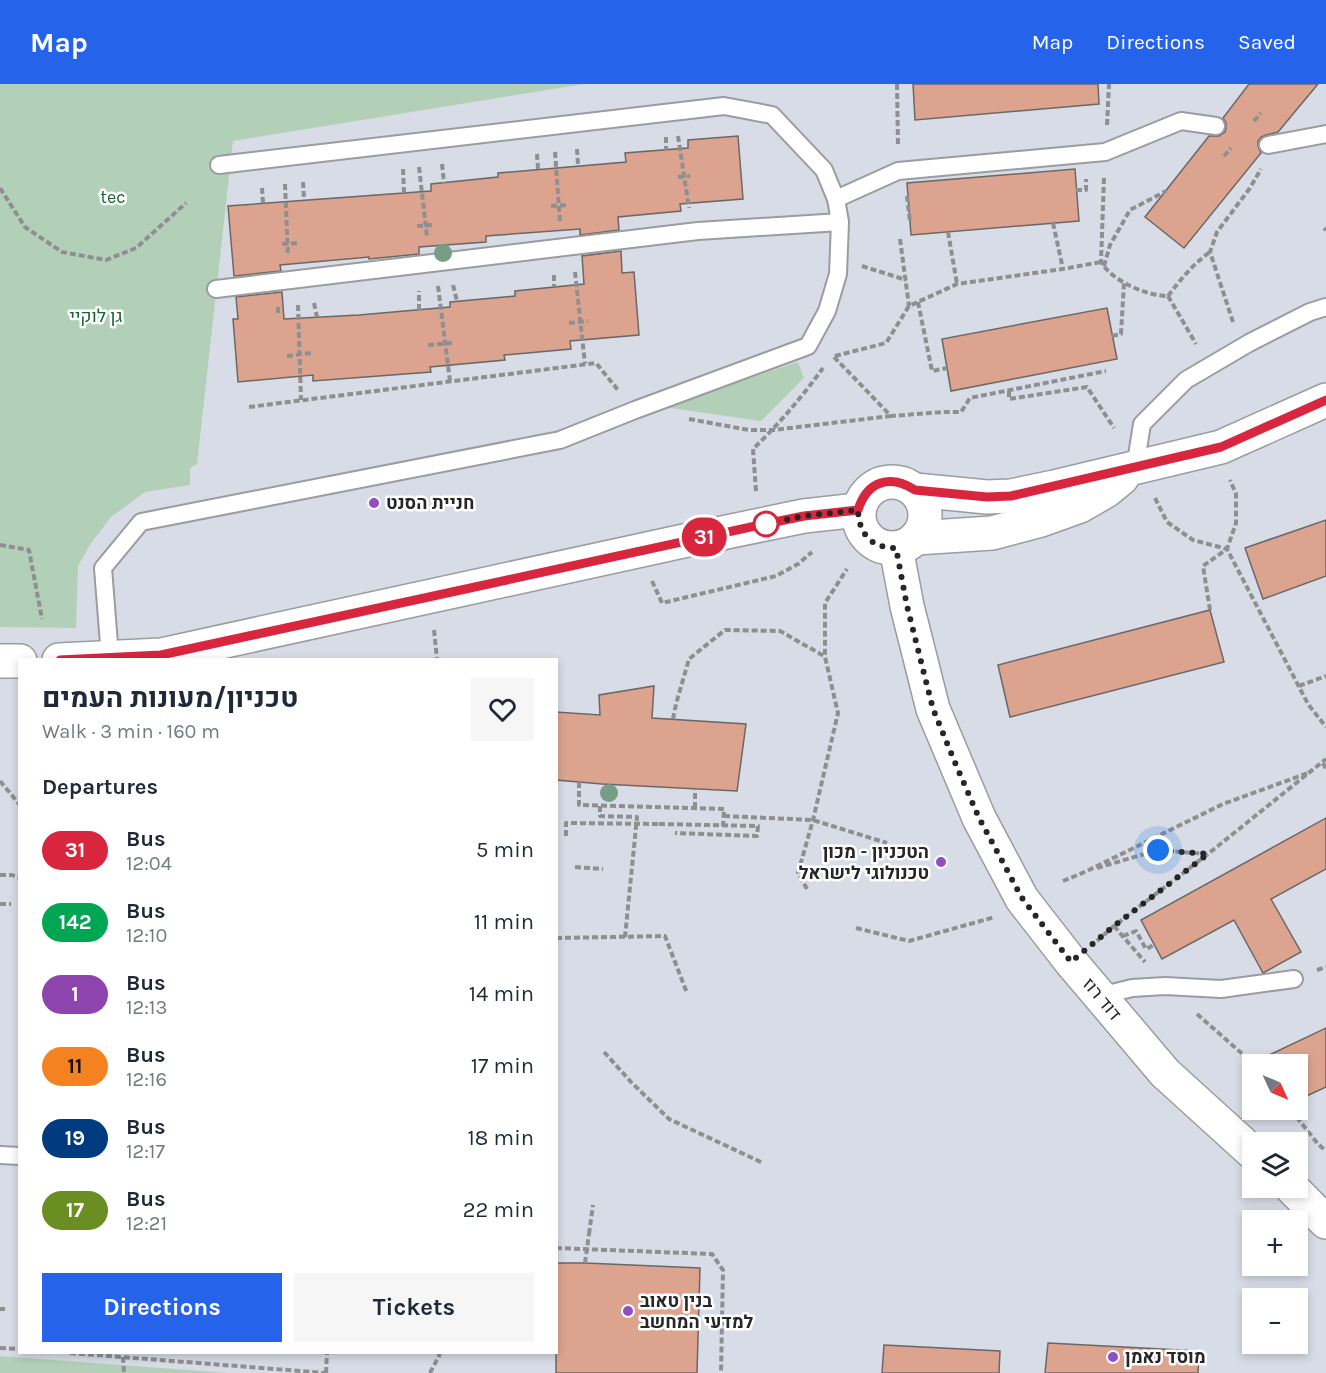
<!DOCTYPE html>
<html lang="en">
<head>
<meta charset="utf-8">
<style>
  body { margin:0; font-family:Karla,Heebo,sans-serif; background:#f6f6f7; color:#1f2937; height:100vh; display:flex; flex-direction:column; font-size:22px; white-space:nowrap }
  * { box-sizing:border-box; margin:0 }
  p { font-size:20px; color:#747a83 }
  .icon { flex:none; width:33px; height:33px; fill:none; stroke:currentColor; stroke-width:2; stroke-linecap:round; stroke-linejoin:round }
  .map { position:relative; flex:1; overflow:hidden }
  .drawer { position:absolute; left:18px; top:574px; width:540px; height:696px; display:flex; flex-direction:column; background:#fff; border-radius:0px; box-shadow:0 3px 9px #0003 }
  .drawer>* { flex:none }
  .badge { padding:0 12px; border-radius:20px; font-size:21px; line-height:39px }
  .needle { width:39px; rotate:134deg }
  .tools { position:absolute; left:1242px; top:970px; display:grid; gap:12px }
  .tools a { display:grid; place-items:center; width:66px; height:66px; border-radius:0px; background:#fff; box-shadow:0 3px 9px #0003; font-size:30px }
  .you { position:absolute; width:30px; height:30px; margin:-15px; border:4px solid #fff; border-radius:50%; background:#1a73e8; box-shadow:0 0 0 9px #1a73e833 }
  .map>.badge { position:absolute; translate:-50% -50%; box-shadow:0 0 0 3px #fff }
  h2 { padding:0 24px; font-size:22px; line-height:54px }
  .round { display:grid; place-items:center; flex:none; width:63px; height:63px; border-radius:0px; background:#f6f6f7 }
  .overview { display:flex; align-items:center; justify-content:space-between; height:102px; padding:0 24px }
  h1 { font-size:28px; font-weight:700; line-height:45px }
  .cta { display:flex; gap:12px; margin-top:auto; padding:12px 24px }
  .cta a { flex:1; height:69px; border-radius:0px; background:#2563eb; color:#fff; font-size:24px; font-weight:700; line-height:69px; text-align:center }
  .cta a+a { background:#f6f6f7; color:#1f2937 }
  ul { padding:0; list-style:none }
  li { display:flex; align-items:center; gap:18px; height:72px; padding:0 24px }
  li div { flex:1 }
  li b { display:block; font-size:22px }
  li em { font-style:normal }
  li .badge { min-width:66px; font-weight:700; text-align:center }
  header { display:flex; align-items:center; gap:36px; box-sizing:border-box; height:84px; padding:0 30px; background:#2563eb; color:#fff }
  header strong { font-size:28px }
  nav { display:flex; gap:33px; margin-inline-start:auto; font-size:21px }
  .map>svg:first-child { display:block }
  .built { fill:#d8dce6; fill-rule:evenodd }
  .green { fill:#b1d0b7 }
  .building { fill:#dca48f; stroke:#6a6766; stroke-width:1.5 }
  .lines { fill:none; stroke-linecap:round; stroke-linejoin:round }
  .lane-casing { stroke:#9b9c9f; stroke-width:20 }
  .secondary-casing { stroke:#9b9c9f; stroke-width:36 }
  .path { stroke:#8e8f91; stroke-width:4; stroke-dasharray:6 3; stroke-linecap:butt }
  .lane { stroke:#fff; stroke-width:16 }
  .secondary { stroke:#fff; stroke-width:33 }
  .path-bridge { stroke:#8e8f91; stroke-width:4; stroke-dasharray:6 3; stroke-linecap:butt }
  .tree { fill:#769e86 }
  .line-casing { stroke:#fff; stroke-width:14 }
  .line { stroke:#d7263d; stroke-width:9 }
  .walk { stroke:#262627; stroke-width:6; stroke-dasharray:0 10.8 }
  .poi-dot { fill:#904ec3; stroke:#fff; stroke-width:2 }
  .stop-dot { fill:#fff; stroke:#d7263d; stroke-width:3 }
  .labels { text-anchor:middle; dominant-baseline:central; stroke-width:5; stroke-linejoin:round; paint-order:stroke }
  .park-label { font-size:18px; fill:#1b6335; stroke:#fff }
  .poi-label { font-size:18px; font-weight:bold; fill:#262627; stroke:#fff; text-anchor:start }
  .street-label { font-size:18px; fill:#262627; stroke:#fff }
</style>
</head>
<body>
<header>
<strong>Map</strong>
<nav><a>Map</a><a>Directions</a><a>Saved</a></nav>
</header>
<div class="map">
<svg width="1326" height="1289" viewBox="0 0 1326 1289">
  <rect width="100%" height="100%" fill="#e5e6e9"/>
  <!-- built -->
  <path class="built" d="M0 0H1326V1289H0ZM20 576H556V1269H20ZM1252 981H1298V1026H1252ZM1252 1059H1298V1104H1252ZM1252 1137H1298V1182H1252ZM1252 1215H1298V1260H1252Z"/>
  <!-- green -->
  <g class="green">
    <polygon points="0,0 584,0 233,57 197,380 190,384 190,401 145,408 111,433 91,459 78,482 76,544 0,543"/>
    <polygon points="798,278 804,294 761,337 664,323"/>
    <polygon points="0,1272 229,1289 0,1289"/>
  </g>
  <!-- building -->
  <g class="building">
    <polygon points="913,0 1098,0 1099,20 915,36"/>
    <polygon points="1249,0 1318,0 1278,48 1266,51 1261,53 1258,57 1258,62 1261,69 1184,164 1145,133 1209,52 1219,52 1225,48 1226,44 1226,39 1223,34"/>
    <polygon points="738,52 743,115 680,120 681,127 618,133 619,146 580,151 580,145 486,152 486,158 419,163 419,170 369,175 369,173 280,181 281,187 234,192 228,122 431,107 431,100 498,93 498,89 626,78 625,69 688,64 688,56"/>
    <polygon points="1075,85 1079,137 911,151 907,99"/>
    <polygon points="621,167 622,189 634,188 639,251 570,257 571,265 504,271 505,276 430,283 431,288 313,297 313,291 238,298 233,235 238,235 236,213 282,208 284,235 359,231 450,223 450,218 515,212 515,207 584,200 582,172"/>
    <polygon points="1107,224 1117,275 951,307 942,255"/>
    <polygon points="1326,436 1326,492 1263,515 1245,464"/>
    <polygon points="1210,526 1224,578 1010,633 998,581"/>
    <polygon points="654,602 652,634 746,640 737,707 602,700 556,696 556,628 600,631 599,611"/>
    <polygon points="1326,734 1326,785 1271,815 1301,868 1263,889 1234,836 1162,875 1141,836"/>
    <polygon points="1326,944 1326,1003 1298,1016 1298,981 1248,981"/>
    <polygon points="556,1179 585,1179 700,1184 697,1289 556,1289"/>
    <polygon points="1048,1259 1199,1267 1198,1289 1045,1289"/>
    <polygon points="884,1261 1000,1267 999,1289 882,1289"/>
  </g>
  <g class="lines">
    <defs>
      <g id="lane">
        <polyline points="1268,61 1326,50"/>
        <polyline points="836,115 898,87 1105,68 1181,37 1216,42"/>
        <polyline points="216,205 698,147 840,138"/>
        <polyline points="1135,384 1142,340 1186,296 1249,259 1310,228 1326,223"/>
        <polyline points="109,573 109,560 103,484 141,438 560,356 635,326 808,262 827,227 838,190 840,138 836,115 824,86 772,31 724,22 219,81"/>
        <polyline points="1100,912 1132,904 1165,902 1221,905 1294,895"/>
        <polyline points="0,1071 20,1072"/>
      </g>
      <g id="secondary">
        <circle cx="892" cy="431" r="33"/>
        <polyline points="915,406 987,413 1011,412 1054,403 1221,363 1326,316"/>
        <polyline points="916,454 992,449 1041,436 1080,422 1106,407 1122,394"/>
        <polyline points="896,464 907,522 933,625 979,734 1022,815 1071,878 1165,989 1252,1068"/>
        <polyline points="59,576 161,571 688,456 804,432 858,426"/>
        <polyline points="0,577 20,577"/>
        <polyline points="1292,1104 1326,1138"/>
      </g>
    </defs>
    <!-- lane casing -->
    <use href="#lane" class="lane-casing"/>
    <!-- secondary casing -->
    <use href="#secondary" class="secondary-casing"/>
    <!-- path -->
    <g class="path">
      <polyline points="897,0 898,62"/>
      <polyline points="1254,37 1261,29"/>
      <polyline points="1107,41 1109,0"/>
      <polyline points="678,52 689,124"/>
      <polyline points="666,53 666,66"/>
      <polyline points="577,65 578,81"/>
      <polyline points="555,68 560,138"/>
      <polyline points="537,70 538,85"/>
      <polyline points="1224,72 1231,64"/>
      <polyline points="442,80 444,99"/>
      <polyline points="419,83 427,153"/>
      <polyline points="403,85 404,109"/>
      <polyline points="678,93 690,92"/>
      <path d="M1104 94 1101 178C1112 197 1147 212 1168 212"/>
      <polyline points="303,98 304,116"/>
      <polyline points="285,100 288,172"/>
      <polyline points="0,104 25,143 62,168 106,176 136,164 186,119"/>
      <polyline points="262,104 263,119"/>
      <polyline points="1076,106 1086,106 1086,95"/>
      <polyline points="907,112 910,138"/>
      <polyline points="551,122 566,121"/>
      <polyline points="1053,139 1063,185"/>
      <polyline points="417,142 434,141"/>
      <polyline points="1324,144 1326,146"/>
      <polyline points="948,148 957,200"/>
      <polyline points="900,155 909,222"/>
      <polyline points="282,160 297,159"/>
      <polyline points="862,182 906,196"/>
      <polyline points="1104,182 1110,161 1130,126 1166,107"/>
      <polyline points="575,188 585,280"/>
      <polyline points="554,191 554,203"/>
      <polyline points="453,201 457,217"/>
      <polyline points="438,202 450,297"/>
      <path d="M1168 212C1181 195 1193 180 1210 168"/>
      <polyline points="1168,212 1196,260"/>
      <polyline points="918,218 932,287 947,284"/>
      <polyline points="314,219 317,233"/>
      <polyline points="298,221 301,316"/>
      <polyline points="278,223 278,231"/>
      <polyline points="419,226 419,207"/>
      <polyline points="1233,238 1210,168 1217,148 1250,104 1261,85"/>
      <polyline points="569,239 588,237"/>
      <polyline points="1112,252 1121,250 1124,199"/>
      <polyline points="428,261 453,259"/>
      <polyline points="287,272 311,269"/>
      <polyline points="835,272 886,259 909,222 957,200 1063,185 1101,178"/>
      <polyline points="834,273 891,332 943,328 961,328 970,314 1106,287"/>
      <polyline points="1009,307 1009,315 1087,303 1114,344"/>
      <polyline points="249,323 596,279 618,306"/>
      <polyline points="689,335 749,346 773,346 891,332"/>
      <path d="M756 407 753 365C779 340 802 313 823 284"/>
      <polyline points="1155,414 1167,438 1193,456 1227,465 1308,620 1326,643"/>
      <polyline points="0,461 29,466 42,535"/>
      <polyline points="652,497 662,519 776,492 798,480 812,468"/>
      <polyline points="1210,526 1203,482 1227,465 1236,439 1236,410 1230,396"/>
      <polyline points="434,546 437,575"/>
      <polyline points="1299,602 1326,592"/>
      <polyline points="673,635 676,620 689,575 725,546 780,547 824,572"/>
      <polyline points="1323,679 1326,685"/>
      <polyline points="0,697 20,721"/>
      <polyline points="579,698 579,721 724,725 723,742"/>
      <polyline points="600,722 600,732 637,733 625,853"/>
      <polyline points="695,724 695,705"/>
      <polyline points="724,732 813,736 887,759"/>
      <polyline points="659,740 758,742 757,752 675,749"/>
      <polyline points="575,783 603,785"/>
      <polyline points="1097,784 1158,766 1207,770"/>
      <polyline points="0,791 12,791 20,794"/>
      <polyline points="1063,797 1087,787 1223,720 1308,689"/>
      <polyline points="807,805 798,789 813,736 838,629 825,573 825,519 847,485"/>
      <polyline points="0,820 11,820"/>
      <polyline points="1114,842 1145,878"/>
      <polyline points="856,844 909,857 995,833"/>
      <polyline points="1123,852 1136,847 1146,865 1154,861"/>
      <polyline points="556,854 665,852 687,909"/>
      <polyline points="1097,857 1114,842 1208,770 1326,675"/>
      <polyline points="1317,886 1326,883"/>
      <polyline points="1197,930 1255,981"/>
      <polyline points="604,968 632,999 669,1035 763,1079"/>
      <polyline points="1265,981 1272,978 1273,981"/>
      <polyline points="1291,1026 1318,1060 1326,1067"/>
      <polyline points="589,1150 593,1121"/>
      <polyline points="556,1164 712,1170 723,1186 721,1289"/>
      <polyline points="0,1225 5,1225"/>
      <polyline points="0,1264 20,1265"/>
      <polyline points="70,1269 326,1289"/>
      <polyline points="123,1273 124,1289"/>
      <polyline points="326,1289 327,1269"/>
      <polyline points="430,1289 440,1270"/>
    </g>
    <!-- lane -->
    <use href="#lane" class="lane"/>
    <!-- secondary -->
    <use href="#secondary" class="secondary"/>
    <!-- path-bridge -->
    <g class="path-bridge">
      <polyline points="566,752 566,739 659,740"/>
      <polyline points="585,1179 589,1150"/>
    </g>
  </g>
  <!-- trees -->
  <g class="tree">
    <circle cx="443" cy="169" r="9"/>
    <circle cx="609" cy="709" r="9"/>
  </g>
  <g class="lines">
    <defs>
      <path id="line" d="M60 576 161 571 765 440 804 432 858 426C867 397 890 390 915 406L987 413 1011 412 1221 363 1326 316"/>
    </defs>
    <!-- line casing -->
    <use href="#line" class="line-casing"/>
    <!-- line -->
    <use href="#line" class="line"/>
    <!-- walk -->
    <path class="walk" d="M766 440 804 432 858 426C859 450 871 464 896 464L907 522 933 625 956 681 979 734 1022 814 1071 878 1114 842 1208 770 1158 766"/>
  </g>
  <!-- markers -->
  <g class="poi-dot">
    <circle cx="374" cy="419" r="6"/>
    <circle cx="941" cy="778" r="6"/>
    <circle cx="628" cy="1227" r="6"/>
    <circle cx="1113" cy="1273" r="6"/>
  </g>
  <circle class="stop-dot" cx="766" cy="440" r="12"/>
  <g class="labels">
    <!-- park labels -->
    <g class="park-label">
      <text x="113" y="113">tec</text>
      <text x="96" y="232">גן לוקיי</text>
    </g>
    <!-- poi labels -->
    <g class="poi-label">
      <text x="386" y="419">חניית הסנט</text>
      <text x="929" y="768" text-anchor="end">הטכניון - מכון<tspan x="929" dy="21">טכנולוגי לישראל</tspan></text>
      <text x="640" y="1217">בנין טאוב<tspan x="640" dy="21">למדעי המחשב</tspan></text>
      <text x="1125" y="1273">מוסד נאמן</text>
    </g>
    <!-- street labels -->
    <g class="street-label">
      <text transform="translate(1102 915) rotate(50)">דוד רוז</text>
    </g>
  </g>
</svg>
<div class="tools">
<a><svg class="needle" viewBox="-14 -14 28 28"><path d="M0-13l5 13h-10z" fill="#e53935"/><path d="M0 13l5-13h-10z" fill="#747a83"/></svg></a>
<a><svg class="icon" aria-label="layers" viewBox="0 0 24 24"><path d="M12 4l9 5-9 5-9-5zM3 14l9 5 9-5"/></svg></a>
<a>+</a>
<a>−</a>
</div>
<div class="you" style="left:1158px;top:766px"></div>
<b class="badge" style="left:704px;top:453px;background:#d7263d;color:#fff">31</b>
<section class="drawer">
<div class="overview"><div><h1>טכניון/מעונות העמים</h1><p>Walk · 3 min · 160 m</p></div><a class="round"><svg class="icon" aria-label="heart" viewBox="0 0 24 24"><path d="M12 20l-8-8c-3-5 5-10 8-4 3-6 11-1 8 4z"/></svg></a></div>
<h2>Departures</h2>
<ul>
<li><span class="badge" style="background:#d7263d;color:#fff">31</span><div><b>Bus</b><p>12:04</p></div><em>5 min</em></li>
<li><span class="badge" style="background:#00a651;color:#fff">142</span><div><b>Bus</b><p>12:10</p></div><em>11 min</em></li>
<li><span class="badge" style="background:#8e44ad;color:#fff">1</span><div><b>Bus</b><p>12:13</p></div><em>14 min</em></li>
<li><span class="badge" style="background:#f58220;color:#111">11</span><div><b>Bus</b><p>12:16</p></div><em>17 min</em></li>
<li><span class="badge" style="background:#003b80;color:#fff">19</span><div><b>Bus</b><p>12:17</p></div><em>18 min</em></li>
<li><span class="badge" style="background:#6b8e23;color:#fff">17</span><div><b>Bus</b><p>12:21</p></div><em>22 min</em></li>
</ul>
<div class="cta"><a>Directions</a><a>Tickets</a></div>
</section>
</div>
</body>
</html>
